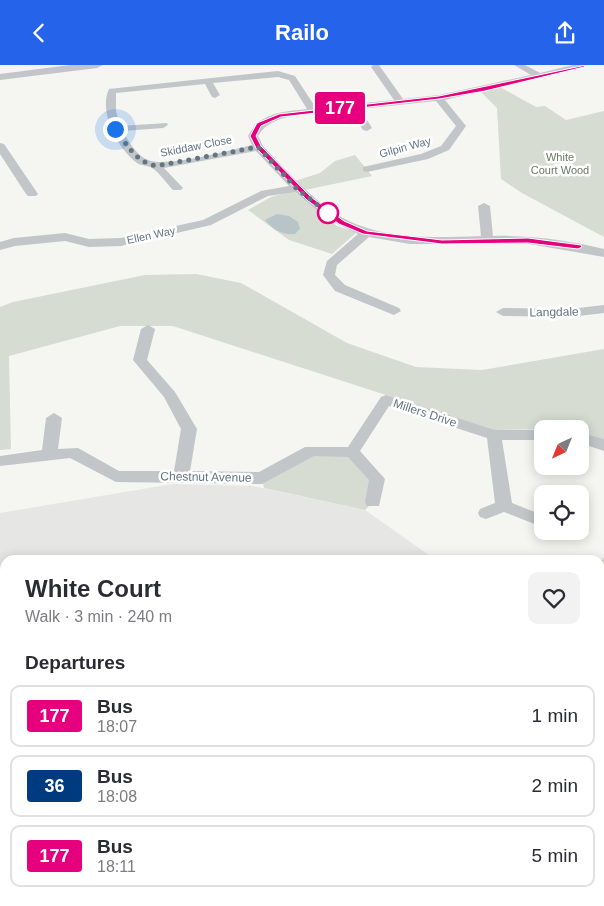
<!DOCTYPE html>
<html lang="en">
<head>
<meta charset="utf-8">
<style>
  body { margin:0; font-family:Helvetica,sans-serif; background:#f2f2f3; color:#2b2b33; height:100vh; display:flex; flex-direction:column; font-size:19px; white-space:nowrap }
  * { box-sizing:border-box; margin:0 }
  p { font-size:16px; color:#7c7c81 }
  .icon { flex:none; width:28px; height:28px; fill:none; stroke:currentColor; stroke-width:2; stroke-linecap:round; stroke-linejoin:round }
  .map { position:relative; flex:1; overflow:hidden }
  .details { position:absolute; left:0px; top:490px; width:605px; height:351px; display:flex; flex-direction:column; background:#fff; border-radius:15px 15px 0 0; box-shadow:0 2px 12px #0003 }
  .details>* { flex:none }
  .badge { padding:0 10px; border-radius:4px; font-size:18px; line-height:32px }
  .needle { width:32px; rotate:223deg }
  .buttons { position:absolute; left:534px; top:355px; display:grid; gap:10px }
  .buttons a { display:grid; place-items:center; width:55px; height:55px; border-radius:10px; background:#fff; box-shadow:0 2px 12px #0003; font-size:25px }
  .you { position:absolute; width:25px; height:25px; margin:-12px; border:4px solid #fff; border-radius:50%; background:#1a73e8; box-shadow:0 0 0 8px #1a73e833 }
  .map>.badge { position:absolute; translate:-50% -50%; box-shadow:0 0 0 2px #fff }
  h2 { padding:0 25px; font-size:19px; line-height:45px }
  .round { display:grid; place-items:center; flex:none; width:52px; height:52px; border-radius:10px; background:#f2f2f3 }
  .headline { display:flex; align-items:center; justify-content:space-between; height:85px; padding:0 25px }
  h1 { font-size:24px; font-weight:800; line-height:38px }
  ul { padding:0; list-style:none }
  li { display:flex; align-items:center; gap:15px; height:62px; margin:0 10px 8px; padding:0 15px; border:2px solid #e1e1e2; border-radius:10px }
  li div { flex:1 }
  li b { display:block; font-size:19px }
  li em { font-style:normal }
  li .badge { min-width:55px; font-weight:700; text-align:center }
  header { display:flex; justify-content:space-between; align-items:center; height:65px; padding:0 25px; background:#2563eb; color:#fff; font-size:22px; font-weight:800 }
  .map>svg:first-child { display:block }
  .built { fill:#e6e7e5 }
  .green { fill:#d6dcd2 }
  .water { fill:#b8c5c8 }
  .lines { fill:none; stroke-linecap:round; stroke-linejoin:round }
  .minor { fill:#c2c6c9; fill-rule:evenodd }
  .tertiary { fill:#c2c6c9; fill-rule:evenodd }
  .line { fill:#e6007e; stroke:#fff }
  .walk { stroke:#637583; stroke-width:5; stroke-dasharray:0 9 }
  .stop-dot { fill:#fff; stroke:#e6007e; stroke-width:2.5 }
  .labels { text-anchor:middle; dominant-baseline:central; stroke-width:5; stroke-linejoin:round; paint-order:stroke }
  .far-street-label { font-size:11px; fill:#637583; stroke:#fff }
  .far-park-label { font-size:11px; fill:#677a62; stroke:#fff }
  .street-label { font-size:12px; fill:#637583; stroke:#fff }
</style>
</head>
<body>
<header><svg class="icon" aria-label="back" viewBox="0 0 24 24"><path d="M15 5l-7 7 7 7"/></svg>Railo<svg class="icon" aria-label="share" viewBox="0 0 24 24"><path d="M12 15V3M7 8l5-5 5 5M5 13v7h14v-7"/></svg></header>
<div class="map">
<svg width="604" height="841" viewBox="0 0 604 841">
  <rect width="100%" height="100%" fill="#f5f5f1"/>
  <!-- built -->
  <polygon class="built" points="172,419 253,421 365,445 436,495 5,495 5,640 0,634 0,448"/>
  <!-- green -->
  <g class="green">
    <polygon points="498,21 536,42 545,41 566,55 604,46 604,172 522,128 501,114 497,43 479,25"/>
    <polygon points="355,90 372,111 305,125 292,117 320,108 335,96"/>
    <polygon points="293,126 337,161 357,167 332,189 289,175 248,145 271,132"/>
    <polygon points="196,209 241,218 347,278 416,302 482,305 604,284 604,376 580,369 580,364 494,365 173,261 120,261 9,291 11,384 0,385 0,242 13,237 145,210"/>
    <polygon points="311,386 352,387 377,414 373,437 365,445 264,423 262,413"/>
    <polygon points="604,492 604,590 600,592 600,498"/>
    <polygon points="58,836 469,836 467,841 69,841"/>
  </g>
  <!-- water -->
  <path class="water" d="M277 149 289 151 298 157 300 164 295 169C282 170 273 165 265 155Z"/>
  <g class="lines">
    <!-- minor -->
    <g class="minor">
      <path d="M373 0H379L403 34 439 30 531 10 514 0H525L540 8 573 0H588L445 35 466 61 449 85 428 94 367 107 363 106V102L421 89 441 81 456 61 436 36 360 44 372 63 367 66 363 65 351 45C324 48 272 45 258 71L263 81C282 101 301 122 323 140 369 176 425 173 481 171L478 141 484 138 490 141 493 171C531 170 567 175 604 184V192L529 179H410L369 172 337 200 335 210 345 220 399 243 401 246 394 250 335 226 323 210 327 196 358 169 326 153 295 127 268 131 211 160 121 181 89 182 65 176 15 181 0 185V177L14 173 65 168 89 174 121 173 203 155 261 126 289 121 256 86 164 103 183 123 181 125H173C167 119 159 107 152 103 147 100 142 101 137 98 118 84 98 47 109 24L278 6 295 11 316 43 394 35 371 2ZM278 12 289 15 307 44C282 47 261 47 248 71L252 80C231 85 166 103 148 95 137 91 128 76 123 66L163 63 168 60 167 58 120 61 116 46V28L205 19 212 32 215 33 220 30 213 18Z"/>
      <polygon points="0,78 4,79 38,129 36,131 28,131 26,129 0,89"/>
      <polygon points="604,240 604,248 570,252 503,251 496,247 503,243 570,244"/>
      <polygon points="148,260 155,264 147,295 175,327 197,364 190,406 259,407 305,382 348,382 381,332 386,330 495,365 542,365 542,375 502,375 512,438 542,450 542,462 504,447 486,454 480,452 478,448 480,444 495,438 487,373 389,341 360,386 385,414 379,441 367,441 365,437 369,415 348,392 314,391 262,419 116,417 70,393 0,401 0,391 42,385 46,353 54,348 62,353 58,384 78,383 119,406 174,406 181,364 164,332 133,295 141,264"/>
      <polygon points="580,368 604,374 604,386 580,378"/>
      <polygon points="0,663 5,665 5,689 0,687"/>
      <polygon points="600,753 604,755 604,777 600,775"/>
    </g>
    <!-- tertiary -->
    <g class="tertiary">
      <polygon points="70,0 103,0 97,3 0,15 0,9"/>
      <polygon points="5,704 5,728 0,729 0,705"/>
      <polygon points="183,836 211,836 212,841 184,841"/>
    </g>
  </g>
  <!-- line -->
  <polygon class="line" points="584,2 485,26 439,34 281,52 261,61 256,71 261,81 311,132 344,156 367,166 442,175 528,173 581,180 582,182 578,184 528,178 442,179 363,169 339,159 307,135 256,83 250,71 257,58 279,49 439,31 586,0"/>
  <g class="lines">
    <!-- walk -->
    <path class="walk" d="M115 64C127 80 136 97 156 101L258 82 296 123 328 148"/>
  </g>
  <!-- markers -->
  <circle class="stop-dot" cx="328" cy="148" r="10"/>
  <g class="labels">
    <!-- far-street labels -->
    <g class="far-street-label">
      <text transform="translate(196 81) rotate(-11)">Skiddaw Close</text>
      <text transform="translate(405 82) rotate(-15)">Gilpin Way</text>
      <text transform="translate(151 170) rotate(-12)">Ellen Way</text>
    </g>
    <!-- far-park labels -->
    <g class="far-park-label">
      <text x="560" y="92">White<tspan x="560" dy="13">Court Wood</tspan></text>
    </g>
    <!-- street labels -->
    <g class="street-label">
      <text transform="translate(554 247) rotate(-1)">Langdale</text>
      <text transform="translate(425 348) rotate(18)">Millers Drive</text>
      <text transform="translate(206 412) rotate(1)">Chestnut Avenue</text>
    </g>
  </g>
</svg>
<div class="buttons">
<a><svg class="needle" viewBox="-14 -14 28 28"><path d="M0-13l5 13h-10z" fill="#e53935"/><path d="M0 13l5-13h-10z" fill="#7c7c81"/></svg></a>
<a><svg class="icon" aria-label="locate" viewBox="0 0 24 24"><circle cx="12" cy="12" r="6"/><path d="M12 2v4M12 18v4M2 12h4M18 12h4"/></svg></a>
</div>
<div class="you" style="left:115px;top:64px"></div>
<b class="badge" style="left:340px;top:43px;background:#e6007e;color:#fff">177</b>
<section class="details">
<div class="headline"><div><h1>White Court</h1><p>Walk · 3 min · 240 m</p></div><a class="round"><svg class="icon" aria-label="heart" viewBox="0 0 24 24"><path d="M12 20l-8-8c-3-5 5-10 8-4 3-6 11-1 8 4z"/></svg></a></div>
<h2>Departures</h2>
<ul>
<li><span class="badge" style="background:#e6007e;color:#fff">177</span><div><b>Bus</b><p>18:07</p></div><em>1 min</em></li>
<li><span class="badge" style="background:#003b80;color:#fff">36</span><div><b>Bus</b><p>18:08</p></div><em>2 min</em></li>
<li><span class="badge" style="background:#e6007e;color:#fff">177</span><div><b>Bus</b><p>18:11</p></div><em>5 min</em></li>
</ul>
</section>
</div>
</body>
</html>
